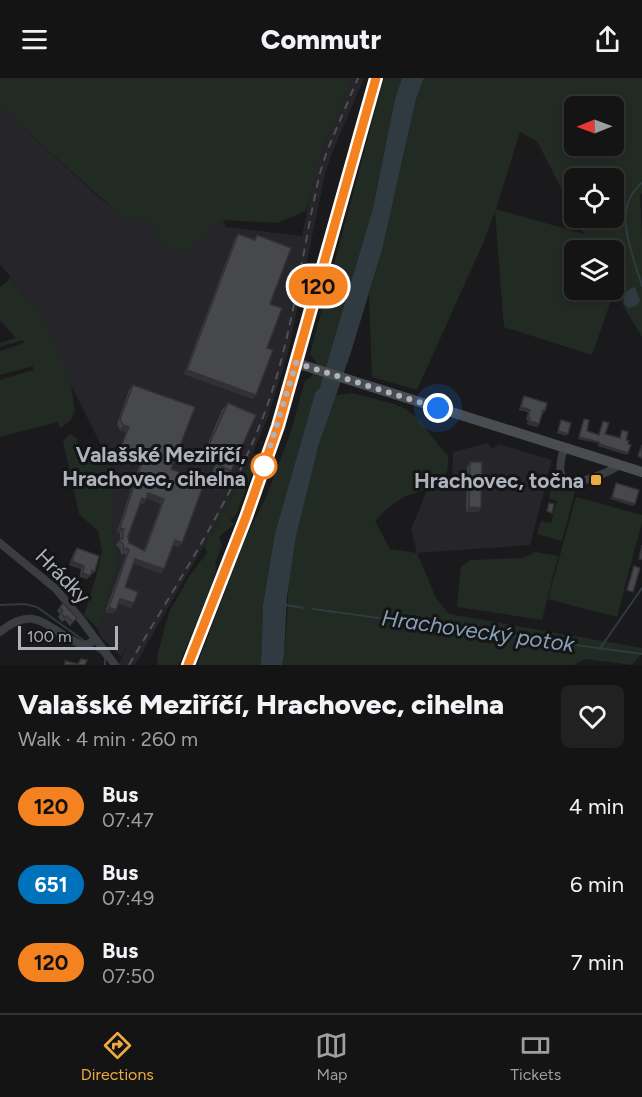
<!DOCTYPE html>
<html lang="en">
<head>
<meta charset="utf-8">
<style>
  body { margin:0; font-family:Figtree,sans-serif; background:#212122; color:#f1f3f6; height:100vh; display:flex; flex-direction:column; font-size:22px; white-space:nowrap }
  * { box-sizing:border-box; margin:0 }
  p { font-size:20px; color:#9d9ea0 }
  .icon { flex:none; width:33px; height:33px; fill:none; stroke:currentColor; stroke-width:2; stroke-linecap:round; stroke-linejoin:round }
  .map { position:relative; height:587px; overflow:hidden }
  .details { display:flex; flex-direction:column; background:#141415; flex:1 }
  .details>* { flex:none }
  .badge { padding:0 12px; border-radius:20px; font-size:21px; line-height:39px }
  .needle { width:39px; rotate:269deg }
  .controls { position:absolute; left:564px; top:18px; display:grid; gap:12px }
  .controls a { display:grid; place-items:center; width:60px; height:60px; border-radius:9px; background:#141415; box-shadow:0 3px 9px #0003,0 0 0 2px #333334; font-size:30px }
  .scale { position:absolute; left:18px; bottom:15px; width:100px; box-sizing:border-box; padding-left:6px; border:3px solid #adb2bc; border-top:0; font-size:16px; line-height:21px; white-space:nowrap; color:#adb2bc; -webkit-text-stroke:4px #151518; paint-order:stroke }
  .you { position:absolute; width:30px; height:30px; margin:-15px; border:4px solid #fff; border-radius:50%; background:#1a73e8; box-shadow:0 0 0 9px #1a73e833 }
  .map>.badge { position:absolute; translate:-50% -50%; box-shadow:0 0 0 3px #fff }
  .round { display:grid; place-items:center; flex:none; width:63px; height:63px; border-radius:9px; background:#212122 }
  .headline { display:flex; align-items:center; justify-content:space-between; height:102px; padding:0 18px }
  h1 { font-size:28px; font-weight:800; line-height:45px }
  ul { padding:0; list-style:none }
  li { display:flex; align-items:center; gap:18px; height:78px; padding:0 18px }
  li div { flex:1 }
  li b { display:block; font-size:22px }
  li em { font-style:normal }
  li .badge { min-width:66px; font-weight:700; text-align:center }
  header { display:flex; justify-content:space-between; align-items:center; height:78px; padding:0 18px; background:#141415; font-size:27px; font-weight:800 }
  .tab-bar { display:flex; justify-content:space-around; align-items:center; height:84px; border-top:2px solid #333334; background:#141415; font-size:16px; color:#9d9ea0 }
  .tab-bar a { display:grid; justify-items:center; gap:3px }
  .tab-bar .on { color:#efab40 }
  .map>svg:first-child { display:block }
  .built { fill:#26262a }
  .green { fill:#222b23; fill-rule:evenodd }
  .water { fill:#303a41 }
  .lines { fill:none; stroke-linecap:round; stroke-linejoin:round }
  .stream { stroke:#303a41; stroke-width:2 }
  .street { stroke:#3b3d41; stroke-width:8 }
  .secondary { stroke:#494c51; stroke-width:10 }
  .primary { stroke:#575a60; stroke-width:12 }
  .rail { stroke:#4e5156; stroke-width:2; stroke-dasharray:8 6; stroke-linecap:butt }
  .wall { fill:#3d3e41; fill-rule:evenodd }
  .shaded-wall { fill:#323235 }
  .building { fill:#47484c; stroke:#323235; stroke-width:1.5; fill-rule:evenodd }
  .line-casing { stroke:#fff; stroke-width:14 }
  .line { stroke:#f58220; stroke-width:9 }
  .walk { stroke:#adb2bc; stroke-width:6; stroke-dasharray:0 10.8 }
  .stop-dot { fill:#fff; stroke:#f58220; stroke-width:3 }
  .poi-dot { fill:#efab40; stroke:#151518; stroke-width:2 }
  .labels { text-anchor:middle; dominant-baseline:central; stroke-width:6; stroke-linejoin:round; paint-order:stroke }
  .stop-label { font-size:21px; font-weight:bold; fill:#adb2bc; stroke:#151518; text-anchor:end }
  .poi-label { font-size:21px; font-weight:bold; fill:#adb2bc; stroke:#151518; text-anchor:end }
  .street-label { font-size:21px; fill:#adb2bc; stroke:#151518 }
  .water-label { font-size:22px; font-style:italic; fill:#86a1b5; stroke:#151518 }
</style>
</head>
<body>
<header><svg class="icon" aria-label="menu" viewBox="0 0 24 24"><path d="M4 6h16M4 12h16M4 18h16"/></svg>Commutr<svg class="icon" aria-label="share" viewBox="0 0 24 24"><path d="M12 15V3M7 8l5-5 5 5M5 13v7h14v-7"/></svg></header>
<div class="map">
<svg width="642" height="587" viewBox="0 0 642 587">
  <rect width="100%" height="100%" fill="#1a1a1c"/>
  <!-- built -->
  <g class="built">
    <polygon points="353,0 364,0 332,75 325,96 288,275 268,339 240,405 135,587 118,587 129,566 121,579 100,558 99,552 118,483 112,453 115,395 66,297 40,236 0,186 0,24 13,41 102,122 128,142 154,141 182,177 223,142 226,149 302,158 315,94 322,71"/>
    <polygon points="488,365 492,371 499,366 552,382 530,467 417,475 411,451 427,412 452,407 453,374"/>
  </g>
  <!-- green -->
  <g class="green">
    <polygon points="0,0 353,0 322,71 306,133 277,145 223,142 182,177 159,164 154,142 128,142 118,135 13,41 0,24"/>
    <polygon points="384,0 402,0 395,21 373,130 320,309 315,315 275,455 263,527 261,587 197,587 247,457 267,417 290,356 305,303 312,298 316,284 310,276"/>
    <path d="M424 0H642V115L640 118 642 158V259L624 229 616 208 592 277 504 249 495 133 484 163 417 312 372 299 369 216 382 172 416 21ZM574 28H614V68H574ZM520 54 537 63 574 136V100H614V140H576L584 156 496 131ZM574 172H614V212H574Z"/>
    <polygon points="10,199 40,236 71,306 75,334 70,343 60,350 58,344 0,359 0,302 33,292 33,288 0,297 0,273 24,265 23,262 0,269 0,265 16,260 0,242 0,209 7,204"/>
    <path d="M352 315C365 319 398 325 407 332 424 345 434 363 448 378 448 383 448 392 446 397 438 412 417 413 404 419 392 426 384 433 375 443L390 471 417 475 436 520 449 536 642 570V575L632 587 585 581 574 587H282C289 554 286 519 291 486 299 429 316 372 336 317Z"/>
    <polygon points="70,356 76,360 80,372 89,381 107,381 115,395 112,453 118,483 99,552 84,537 96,499 102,473 98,453 79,436 63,363"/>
    <polygon points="253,376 258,376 259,379 236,437 230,442 234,446 219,459 222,467 215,486 216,491 211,509 179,587 158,587 157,578 169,534 190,497 207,475 204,468 240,405"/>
    <polygon points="552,407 575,413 562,463 537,456 541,443 551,445 557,423 549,420"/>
    <polygon points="576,419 642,437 642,444 617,539 548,521"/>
    <polygon points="535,474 558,478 542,542 457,529 461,489 470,482 523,480"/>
  </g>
  <!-- water -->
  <g class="water">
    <polygon points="402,0 424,0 416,21 382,172 351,274 318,369 296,458 287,518 284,576 282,587 261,587 263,527 275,455 315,315 320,309 373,130 395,21"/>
    <polygon points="635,209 640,223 636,228 628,230 624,225 624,216 630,211"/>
  </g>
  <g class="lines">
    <!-- stream -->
    <g class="stream">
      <path d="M642 105C610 131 633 176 642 208"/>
      <polyline points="0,527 25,526 37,529 101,575 105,580 105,587"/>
      <polyline points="286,527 304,530"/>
      <polyline points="313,531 642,576"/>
      <polyline points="601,569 642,510"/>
    </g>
    <!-- street -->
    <g class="street">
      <path d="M564 370C555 400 562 412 594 399 603 396 611 393 619 387"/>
      <polyline points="0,465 56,511 79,539 115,587"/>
      <path d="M0 554C36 524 47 552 82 567H86L95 562"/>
    </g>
    <!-- secondary -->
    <polyline class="secondary" points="296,285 642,394"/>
    <!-- primary -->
    <polyline class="primary" points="188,587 246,439 278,348 376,0"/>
    <!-- rail -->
    <path class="rail" d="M129 587C176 506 230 426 263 339 293 261 301 176 320 95L327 73 358 0"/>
  </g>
  <!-- wall -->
  <g class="wall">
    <polygon points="238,156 254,162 257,157 270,226 267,270 256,317 253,321 184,296 235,160"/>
    <path d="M133 307 171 391 182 465 179 469 173 467 164 491 161 496 133 485 125 509 134 525 131 530 118 525 113 536 105 534 126 477 124 475 123 476H121L120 471 116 467 120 462V455L117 454 141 382 118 374 126 354 120 352 117 346 129 312ZM146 420 161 426 144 472 129 465 128 458 140 425 143 426Z"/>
    <polygon points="524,318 545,333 543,336 542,335 537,349 527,346 528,342 526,342 528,334 519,332 522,321"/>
    <polygon points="228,325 231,393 226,400 212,394 217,383 203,377 222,332"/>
    <polygon points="470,384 481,430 478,434 466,434 467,389"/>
    <polygon points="77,470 95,493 92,496 90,496 87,501 80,499 81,491 69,487 74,474"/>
    <polygon points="60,529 77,540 70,548 65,542 62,544 58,539 60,536 57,533"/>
  </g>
  <!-- shaded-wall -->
  <g class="shaded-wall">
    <polygon points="187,292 256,317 253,321 184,296"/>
    <polygon points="521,329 530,332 528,334 519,332"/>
    <polygon points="529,343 539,346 537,349 527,346"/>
    <polygon points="123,347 129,349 126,354 120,352"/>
    <polygon points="558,353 568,356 566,358 556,355"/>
    <polygon points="579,359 599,364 598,365 577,361"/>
    <polygon points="599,366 628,375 627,377 597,368"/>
    <polygon points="121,369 144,378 141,382 118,374"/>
    <polygon points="148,415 164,421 161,426 145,420"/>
    <polygon points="612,419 635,426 633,428 610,421"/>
    <polygon points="142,420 146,422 143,426 139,425"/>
    <polygon points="469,429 481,430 478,434 466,434"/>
    <polygon points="120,450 124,451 120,455 117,454"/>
    <polygon points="175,462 182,465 179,469 172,466"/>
    <polygon points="135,481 164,491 161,496 132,485"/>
    <polygon points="72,483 84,488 81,491 69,487"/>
    <polygon points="83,495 90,498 87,501 80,499"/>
    <polygon points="120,521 134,525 131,530 117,525"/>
    <polygon points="109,529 116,532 113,536 105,534"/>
  </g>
  <!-- building -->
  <g class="building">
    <polygon points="238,156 255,162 257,157 291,170 270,226 282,230 267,270 273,272 256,317 187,292"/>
    <path d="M133 307 195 329 171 391 205 403 182 465 175 462 164 491 135 481 125 509 138 514 134 525 120 521 116 532 109 529 129 472 127 470 126 472H124L123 466 119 462 122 460 123 461V452L124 451 120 450 144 378 121 369 129 349 123 347 120 341ZM148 415 164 421 145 473 129 465 128 458 142 420 146 422Z"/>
    <polygon points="524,318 547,325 545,333 543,332 539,346 529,343 530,340 528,339 530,332 521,329"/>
    <polygon points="228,325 256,337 231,393 217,386 222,375 208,369"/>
    <polygon points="584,341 589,342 587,353 599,357 603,343 609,345 605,356 620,360 622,352 628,354 626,362 629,363 628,366 631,367 628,375 599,366 599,364 579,359"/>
    <polygon points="561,342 571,345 568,356 558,353"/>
    <polygon points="642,367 642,380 638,378"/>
    <polygon points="470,384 482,384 481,430 469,429"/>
    <polygon points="616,405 639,412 635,426 612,419"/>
    <polygon points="549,425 554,426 552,435 547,433"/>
    <polygon points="642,467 642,481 639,481"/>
    <polygon points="77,470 99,478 95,493 92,492 90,498 83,495 84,488 72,483"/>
    <polygon points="634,488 640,490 633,514 627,512"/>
    <polygon points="63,525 77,540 73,544 67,538 65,540 61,535 63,533 60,529"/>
    <polygon points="81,581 87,582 85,587 65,587 65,583 78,586"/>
  </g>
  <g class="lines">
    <defs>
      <polyline id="line" points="188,587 246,439 278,348 376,0"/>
    </defs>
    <!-- line casing -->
    <use href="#line" class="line-casing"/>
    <!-- line -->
    <use href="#line" class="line"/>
    <!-- walk -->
    <polyline class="walk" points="264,388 296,285 438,330"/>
  </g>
  <!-- markers -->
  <circle class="stop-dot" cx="264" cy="388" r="12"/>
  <rect class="poi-dot" x="590" y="396" width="12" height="12" rx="3"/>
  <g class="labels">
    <!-- stop labels -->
    <g class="stop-label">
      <text x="246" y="376">Valašské Meziříčí,<tspan x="246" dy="24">Hrachovec, cihelna</tspan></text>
    </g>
    <!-- poi labels -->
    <g class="poi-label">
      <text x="584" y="402">Hrachovec, točna</text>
    </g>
    <!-- street labels -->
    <g class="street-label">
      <text transform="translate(63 498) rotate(45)">Hrádky</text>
    </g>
    <!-- water labels -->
    <g class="water-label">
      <text transform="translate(478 553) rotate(8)">Hrachovecký potok</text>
    </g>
  </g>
</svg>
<div class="controls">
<a><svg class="needle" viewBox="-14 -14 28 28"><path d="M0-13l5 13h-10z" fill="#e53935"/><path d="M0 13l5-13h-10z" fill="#9d9ea0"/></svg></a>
<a><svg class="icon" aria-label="locate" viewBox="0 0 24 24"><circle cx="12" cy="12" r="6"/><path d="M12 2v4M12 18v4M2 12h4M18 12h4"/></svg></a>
<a><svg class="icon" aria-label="layers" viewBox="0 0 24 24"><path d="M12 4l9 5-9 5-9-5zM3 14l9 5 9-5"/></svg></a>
</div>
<div class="scale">100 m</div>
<div class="you" style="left:438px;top:330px"></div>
<b class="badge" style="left:318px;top:208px;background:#f58220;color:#111">120</b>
</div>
<section class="details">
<div class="headline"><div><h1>Valašské Meziříčí, Hrachovec, cihelna</h1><p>Walk · 4 min · 260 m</p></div><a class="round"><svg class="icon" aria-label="heart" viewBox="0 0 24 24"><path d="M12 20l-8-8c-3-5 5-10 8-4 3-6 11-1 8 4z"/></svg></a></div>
<ul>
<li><span class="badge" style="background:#f58220;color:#111">120</span><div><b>Bus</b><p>07:47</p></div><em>4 min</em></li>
<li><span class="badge" style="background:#0072bc;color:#fff">651</span><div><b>Bus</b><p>07:49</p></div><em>6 min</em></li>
<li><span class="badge" style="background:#f58220;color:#111">120</span><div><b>Bus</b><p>07:50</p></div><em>7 min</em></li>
</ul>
</section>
<nav class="tab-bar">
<a class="on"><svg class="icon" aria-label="directions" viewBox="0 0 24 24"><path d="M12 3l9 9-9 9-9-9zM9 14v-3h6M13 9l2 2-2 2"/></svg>Directions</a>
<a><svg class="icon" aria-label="map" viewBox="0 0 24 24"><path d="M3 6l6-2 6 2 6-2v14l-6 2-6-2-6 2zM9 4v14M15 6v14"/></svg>Map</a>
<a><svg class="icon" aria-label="tickets" viewBox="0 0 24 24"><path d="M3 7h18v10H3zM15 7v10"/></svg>Tickets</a>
</nav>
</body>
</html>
